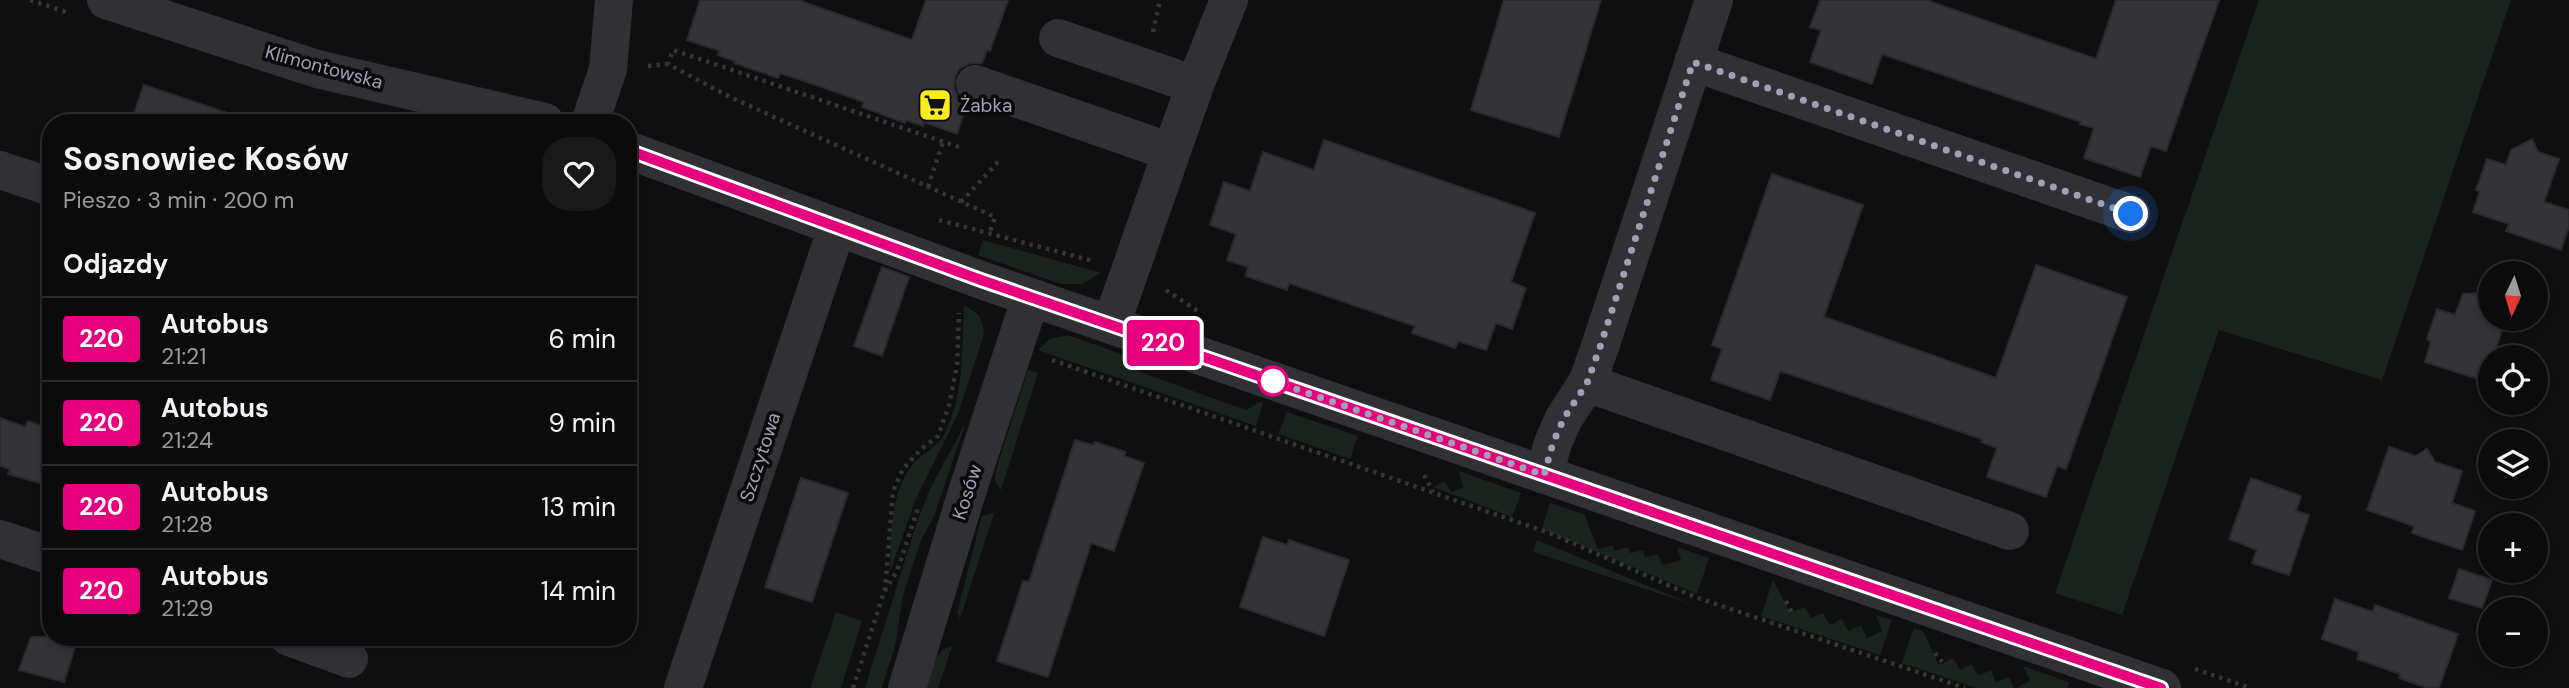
<!DOCTYPE html>
<html lang="pl">
<head>
<meta charset="utf-8">
<style>
  body { margin:0; font-family:"DM Sans",sans-serif; background:#19191a; color:#f1f3f6; height:100vh; display:flex; flex-direction:column; font-size:26px; white-space:nowrap }
  * { box-sizing:border-box; margin:0 }
  p { font-size:23px; color:#9a9b9d }
  .icon { flex:none; width:38px; height:38px; fill:none; stroke:currentColor; stroke-width:2; stroke-linecap:round; stroke-linejoin:round }
  .map { position:relative; flex:1; overflow:hidden }
  .panel { position:absolute; left:42px; top:114px; width:595px; height:532px; display:flex; flex-direction:column; background:#0b0b0c; border-radius:28px; box-shadow:0 4px 10px #0003,0 0 0 2px #2b2b2d }
  .panel>* { flex:none }
  .badge { padding:0 14px; border-radius:5px; font-size:24px; line-height:46px }
  .needle { width:46px; rotate:184deg }
  .fabs { position:absolute; left:2478px; top:261px; display:grid; gap:14px }
  .fabs a { display:grid; place-items:center; width:70px; height:70px; border-radius:50%; background:#0b0b0c; box-shadow:0 4px 10px #0003,0 0 0 2px #2b2b2d; font-size:35px }
  .you { position:absolute; width:35px; height:35px; margin:-18px; border:5px solid #fff; border-radius:50%; background:#1a73e8; box-shadow:0 0 0 10px #1a73e833 }
  .map>.badge { position:absolute; translate:-50% -50%; box-shadow:0 0 0 4px #fff }
  h2 { padding:0 21px; font-size:26px; line-height:63px }
  .round { display:grid; place-items:center; flex:none; width:74px; height:74px; border-radius:28px; background:#19191a }
  .overview { display:flex; align-items:center; justify-content:space-between; height:119px; padding:0 21px }
  h1 { font-size:33px; font-weight:700; line-height:52px }
  ul { padding:0; list-style:none }
  li { display:flex; align-items:center; gap:21px; height:84px; padding:0 21px; border-top:2px solid #2b2b2d }
  li div { flex:1 }
  li b { display:block; font-size:26px }
  li em { font-style:normal }
  li .badge { min-width:77px; font-weight:700; text-align:center }
  .map>svg:first-child { display:block }
  .green { fill:#1b231e }
  .building { fill:#343438; stroke:#2a292c; stroke-width:2 }
  .lines { fill:none; stroke-linecap:round; stroke-linejoin:round }
  .path { stroke:#36363c; stroke-width:4.5; stroke-dasharray:3.5 5; stroke-linecap:butt }
  .minor { stroke:#303035; stroke-width:38 }
  .line-casing { stroke:#fff; stroke-width:16 }
  .line { stroke:#e6007e; stroke-width:10 }
  .walk { stroke:#9fa0b2; stroke-width:7; stroke-dasharray:0 12.6 }
  .stop-dot { fill:#fff; stroke:#e6007e; stroke-width:3.5 }
  .labels { text-anchor:middle; dominant-baseline:central; stroke-width:7; stroke-linejoin:round; paint-order:stroke }
  .street-label { font-size:19px; fill:#9fa0b2; stroke:#0a0a0b }
  .poi-label { font-size:19px; fill:#9fa0b2; stroke:#0a0a0b; text-anchor:start }
</style>
</head>
<body>
<div class="map">
<svg width="2569" height="688" viewBox="0 0 2569 688">
  <rect width="100%" height="100%" fill="#0f0f10"/>
  <!-- green -->
  <g class="green">
    <polygon points="2259,0 2511,0 2382,380 2219,330 2122,615 2055,593"/>
    <polygon points="983,240 1101,273 1082,284 1061,284 978,255"/>
    <path d="M964 305 979 315 984 330 983 337 957 416 915 501 890 572C892 535 889 493 914 463 923 453 939 446 945 433 964 395 962 347 964 305Z"/>
    <polygon points="1068,335 1130,357 1137,371 1140,372 1246,410 1260,402 1263,403 1256,426 1038,350 1050,339"/>
    <polygon points="1028,370 1038,373 1001,490 995,482 995,473"/>
    <polygon points="1287,412 1358,436 1350,459 1278,434"/>
    <polygon points="966,422 934,516 921,540 909,576 902,600 896,642 882,688 865,688 917,522 931,487"/>
    <polygon points="1459,471 1521,493 1512,517 1433,487 1445,482 1451,492 1463,488"/>
    <polygon points="1550,503 1584,514 1598,549 1613,545 1614,551 1628,547 1630,553 1643,550 1645,557 1658,554 1662,565 1681,560 1677,547 1709,558 1697,594 1542,529"/>
    <polygon points="994,513 960,619 957,612 959,605 982,516"/>
    <polygon points="1537,540 1691,604 1533,552"/>
    <polygon points="1773,580 1790,613 1805,607 1811,618 1823,613 1830,625 1842,619 1848,631 1861,625 1867,638 1882,631 1876,615 1892,620 1880,655 1761,616"/>
    <polygon points="836,612 862,621 841,688 810,688"/>
    <polygon points="1914,628 1923,631 1939,665 1953,658 1960,670 1972,664 1978,676 1991,670 1996,682 2009,677 2014,688 1976,688 1902,663"/>
    <path d="M952 646 938 688H926C931 672 933 650 952 646Z"/>
    <polygon points="2023,666 2069,682 2067,688 2016,688 2030,681"/>
  </g>
  <!-- building -->
  <g class="building">
    <polygon points="700,0 798,0 912,40 926,0 1008,0 990,51 987,50 982,63 970,63 960,68 955,76 954,89 959,99 967,104 957,134 924,122 923,126 906,120 905,123 862,107 864,102 822,87 780,73 778,78 734,63 735,61 718,55 720,51 687,40"/>
    <polygon points="1504,0 1601,0 1559,137 1471,110"/>
    <polygon points="1820,0 1926,0 2096,59 2116,0 2219,0 2166,151 2151,146 2140,177 2084,158 2094,128 2080,124 2081,122 1882,54 1872,84 1810,62 1821,30 1810,27"/>
    <polygon points="144,85 239,117 238,122 131,122"/>
    <polygon points="2532,139 2538,152 2559,159 2544,202 2569,210 2569,226 2561,250 2506,231 2509,224 2473,212 2480,191 2476,190 2487,159 2506,165 2511,150"/>
    <polygon points="1324,140 1535,213 1511,282 1526,288 1512,329 1496,323 1486,350 1458,341 1455,348 1412,333 1415,326 1289,283 1287,290 1246,276 1248,267 1227,260 1236,234 1210,225 1224,182 1250,191 1263,152 1314,170"/>
    <polygon points="1772,174 1863,205 1824,317 1996,378 2036,265 2127,297 2066,469 2057,466 2046,497 1987,477 1997,448 1981,442 1982,439 1780,371 1770,400 1711,380 1722,349 1712,345"/>
    <polygon points="882,267 909,277 882,356 854,346"/>
    <polygon points="2475,293 2485,294 2490,306 2490,318 2506,318 2493,357 2490,357 2490,383 2425,362 2431,342 2427,339 2437,309 2455,315 2463,294"/>
    <polygon points="0,418 25,427 28,421 51,429 51,486 8,474 10,469 0,466"/>
    <polygon points="1075,440 1093,445 1095,442 1126,452 1124,456 1144,463 1114,551 1091,543 1048,677 997,661 1023,581 1029,582"/>
    <polygon points="2389,447 2416,456 2427,449 2435,462 2462,471 2452,503 2475,511 2462,550 2412,533 2414,526 2367,510"/>
    <polygon points="801,478 848,493 812,602 765,587"/>
    <polygon points="2251,478 2301,496 2296,511 2309,515 2289,575 2252,563 2257,550 2229,539"/>
    <polygon points="1263,537 1287,545 1289,540 1349,560 1324,636 1240,607"/>
    <polygon points="2459,569 2492,580 2482,608 2449,598"/>
    <polygon points="2335,599 2373,612 2375,605 2458,634 2439,688 2427,688 2399,678 2400,674 2357,659 2359,652 2322,639"/>
    <polygon points="31,637 78,637 64,682 19,670"/>
  </g>
  <g class="lines">
    <!-- path -->
    <g class="path">
      <polyline points="30,0 69,13"/>
      <polyline points="1153,32 1160,0"/>
      <polyline points="648,66 668,64"/>
      <polyline points="959,147 673,50 668,64 730,97 995,217 990,232"/>
      <polyline points="928,187 943,142"/>
      <polyline points="961,202 999,161"/>
      <polyline points="939,220 1093,261"/>
      <polyline points="1166,290 1199,312"/>
      <polyline points="1052,360 1552,534 1695,597 1965,688"/>
      <polyline points="1424,475 1433,492"/>
      <polyline points="885,591 893,491 903,469 919,451 938,436 949,405 957,365 959,313"/>
      <polyline points="1786,601 1792,613"/>
      <polyline points="1935,653 1942,662"/>
      <polyline points="2195,669 2250,688"/>
      <polyline points="853,688 884,592 897,571 918,508"/>
    </g>
    <!-- minor -->
    <g class="minor">
      <polyline points="106,0 317,69 545,122"/>
      <polyline points="1058,38 1195,85"/>
      <polyline points="1693,62 2131,214"/>
      <polyline points="975,84 1171,152"/>
      <polyline points="590,122 608,69 614,0"/>
      <polyline points="628,150 981,280 2162,688"/>
      <polyline points="0,170 51,187"/>
      <polyline points="1111,325 1195,85 1229,0"/>
      <polyline points="1587,383 2010,531"/>
      <polyline points="1544,475 1553,443 1564,418 1587,383 1600,347 1714,0"/>
      <polyline points="0,539 51,556"/>
      <polyline points="289,637 349,659"/>
      <polyline points="683,688 837,227"/>
      <polyline points="907,688 967,492 1031,297"/>
    </g>
  </g>
  <g class="lines">
    <defs>
      <polyline id="line" points="628,150 981,280 2161,688"/>
    </defs>
    <!-- line casing -->
    <use href="#line" class="line-casing"/>
    <!-- line -->
    <use href="#line" class="line"/>
    <!-- walk -->
    <polyline class="walk" points="1273,381 1544,475 1553,443 1564,418 1587,383 1600,347 1693,62 2131,214"/>
  </g>
  <!-- icons -->
  <defs>
    <symbol id="supermarket-square" viewBox="-11 -11 22 22"><rect x="-9" y="-9" width="18" height="18" rx="4" fill="#faed1d" stroke="#0a0a0b"/><path d="M-6-5.5h2.5l.6 2H6L4.5 2H-2.5L-4.4-4H-6ZM-1.5 3.2a1.3 1.3 0 1 0 .1 0ZM3 3.2a1.3 1.3 0 1 0 .1 0Z" fill="#111"/></symbol>
  </defs>
  <g fill-rule="evenodd">
    <use href="#supermarket-square" x="916" y="86" width="38" height="38"/>
  </g>
  <!-- markers -->
  <circle class="stop-dot" cx="1273" cy="381" r="14"/>
  <g class="labels">
    <!-- street labels -->
    <g class="street-label">
      <text transform="translate(324 67) rotate(15)">Klimontowska</text>
      <text transform="translate(760 457) rotate(-72)">Szczytowa</text>
      <text transform="translate(967 492) rotate(-72)">Kosów</text>
    </g>
    <!-- poi labels -->
    <g class="poi-label">
      <text x="960" y="105">Żabka</text>
    </g>
  </g>
</svg>
<div class="fabs">
<a><svg class="needle" viewBox="-14 -14 28 28"><path d="M0-13l5 13h-10z" fill="#e53935"/><path d="M0 13l5-13h-10z" fill="#9a9b9d"/></svg></a>
<a><svg class="icon" aria-label="locate" viewBox="0 0 24 24"><circle cx="12" cy="12" r="6"/><path d="M12 2v4M12 18v4M2 12h4M18 12h4"/></svg></a>
<a><svg class="icon" aria-label="layers" viewBox="0 0 24 24"><path d="M12 4l9 5-9 5-9-5zM3 14l9 5 9-5"/></svg></a>
<a>+</a>
<a>−</a>
</div>
<div class="you" style="left:2131px;top:214px"></div>
<b class="badge" style="left:1163px;top:343px;background:#e6007e;color:#fff">220</b>
<section class="panel">
<div class="overview"><div><h1>Sosnowiec Kosów</h1><p>Pieszo · 3 min · 200 m</p></div><a class="round"><svg class="icon" aria-label="heart" viewBox="0 0 24 24"><path d="M12 20l-8-8c-3-5 5-10 8-4 3-6 11-1 8 4z"/></svg></a></div>
<h2>Odjazdy</h2>
<ul>
<li><span class="badge" style="background:#e6007e;color:#fff">220</span><div><b>Autobus</b><p>21:21</p></div><em>6 min</em></li>
<li><span class="badge" style="background:#e6007e;color:#fff">220</span><div><b>Autobus</b><p>21:24</p></div><em>9 min</em></li>
<li><span class="badge" style="background:#e6007e;color:#fff">220</span><div><b>Autobus</b><p>21:28</p></div><em>13 min</em></li>
<li><span class="badge" style="background:#e6007e;color:#fff">220</span><div><b>Autobus</b><p>21:29</p></div><em>14 min</em></li>
</ul>
</section>
</div>
</body>
</html>
